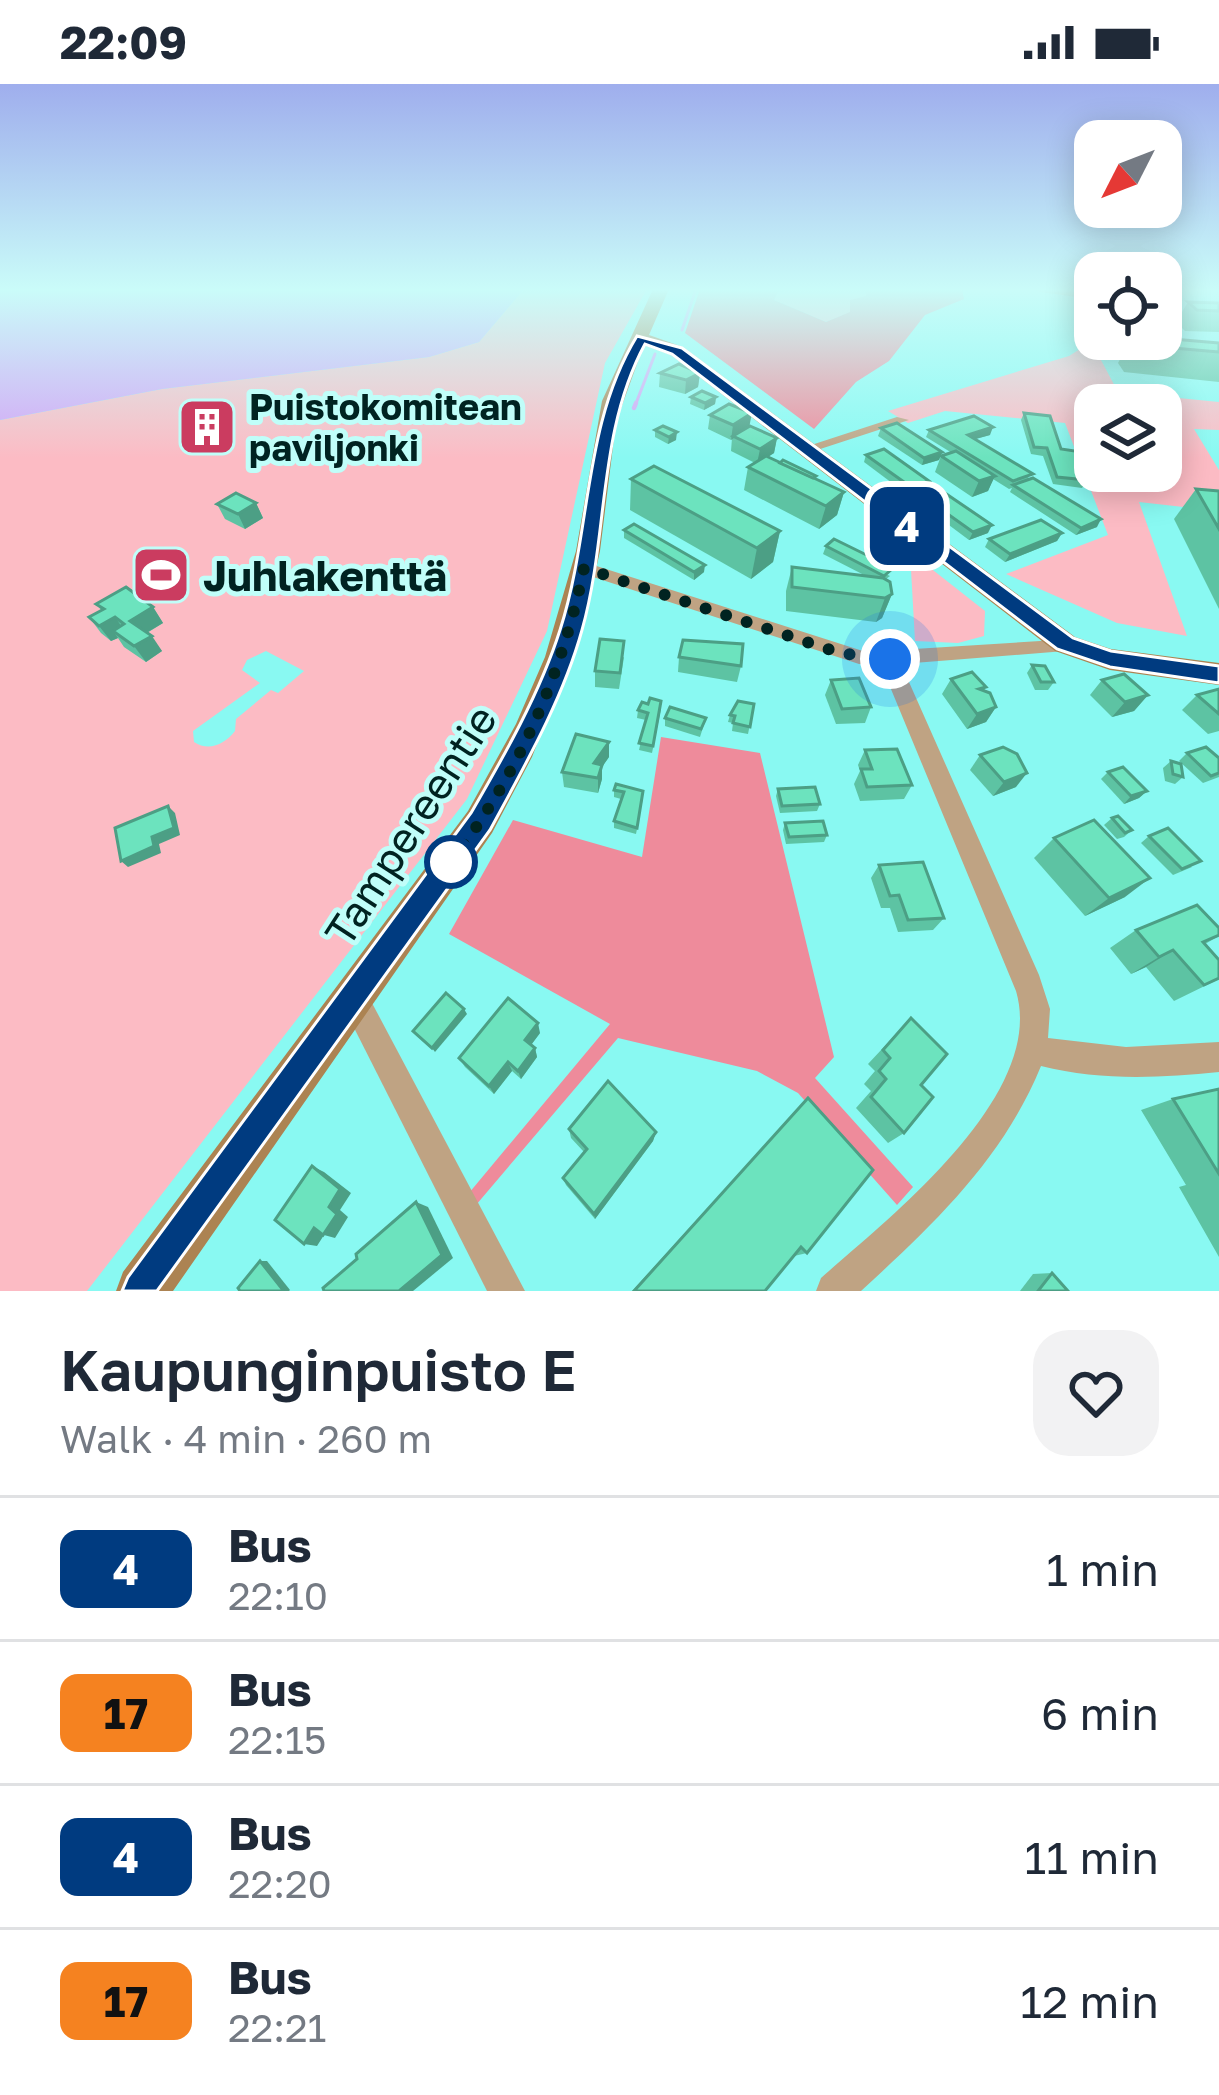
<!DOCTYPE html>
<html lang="en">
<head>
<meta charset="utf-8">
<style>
  body { margin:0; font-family:"Golos Text",sans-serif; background:#f2f2f3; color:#1f2937; height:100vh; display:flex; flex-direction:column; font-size:45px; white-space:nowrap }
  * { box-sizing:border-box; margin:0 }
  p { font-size:39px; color:#747a83 }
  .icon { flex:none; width:66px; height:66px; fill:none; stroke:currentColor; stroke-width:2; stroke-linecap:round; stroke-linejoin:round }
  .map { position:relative; height:1207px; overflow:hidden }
  .drawer { display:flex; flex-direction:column; background:#fff; flex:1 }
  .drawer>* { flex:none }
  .badge { padding:0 24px; border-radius:18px; font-size:42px; line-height:78px }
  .needle { width:78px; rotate:228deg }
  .tools { position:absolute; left:1074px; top:36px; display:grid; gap:24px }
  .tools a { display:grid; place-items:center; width:108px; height:108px; border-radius:24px; background:#fff; box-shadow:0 6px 30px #0003; font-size:60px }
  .you { position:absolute; width:60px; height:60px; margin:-30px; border:9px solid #fff; border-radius:50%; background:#1a73e8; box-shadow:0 0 0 18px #1a73e833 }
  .map>.badge { position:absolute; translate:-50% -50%; box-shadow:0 0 0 6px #fff }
  .round { display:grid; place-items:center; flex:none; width:126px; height:126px; border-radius:36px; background:#f2f2f3 }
  .headline { display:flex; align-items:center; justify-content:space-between; height:204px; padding:0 60px }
  h1 { font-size:57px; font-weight:600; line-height:90px }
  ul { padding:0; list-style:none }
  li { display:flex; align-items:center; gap:36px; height:144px; padding:0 60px; border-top:3px solid #e0e1e3 }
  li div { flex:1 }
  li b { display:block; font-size:45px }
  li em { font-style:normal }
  li .badge { min-width:132px; font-weight:700; text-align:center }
  .status { display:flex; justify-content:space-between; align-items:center; height:84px; padding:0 60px; background:#fff; direction:ltr }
  .status svg { height:33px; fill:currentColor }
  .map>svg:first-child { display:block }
  .green { fill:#fcbbc4; fill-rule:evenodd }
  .forest { fill:#ee8b9b }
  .water { fill:#d3a4f5 }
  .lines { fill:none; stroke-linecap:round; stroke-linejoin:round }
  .stream-far1 { stroke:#d3a4f5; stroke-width:3 }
  .stream { stroke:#d3a4f5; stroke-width:4.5 }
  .lane { stroke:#bfa383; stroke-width:6 }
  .street { fill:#bfa383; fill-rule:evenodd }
  .secondary { fill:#ac8352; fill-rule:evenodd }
  .wall { fill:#5dc3a3 }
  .shaded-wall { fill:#4c9f85 }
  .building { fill:#6ce3be; stroke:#4c9f85; stroke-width:3 }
  .line { fill:#003b80; stroke:#fff; stroke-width:3 }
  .walk { stroke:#002321; stroke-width:12; stroke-dasharray:0 21.6 }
  .stop-dot { fill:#fff; stroke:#003b80; stroke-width:6 }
  .labels { text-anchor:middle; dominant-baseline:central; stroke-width:10; stroke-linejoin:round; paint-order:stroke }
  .far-poi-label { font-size:36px; font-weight:bold; fill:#002321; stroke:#c0fef9; text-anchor:start }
  .poi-label { font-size:42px; font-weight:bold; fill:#002321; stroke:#c0fef9; text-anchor:start }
  .street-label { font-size:42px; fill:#002321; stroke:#c0fef9 }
</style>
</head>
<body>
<div class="status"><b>22:09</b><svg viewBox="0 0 49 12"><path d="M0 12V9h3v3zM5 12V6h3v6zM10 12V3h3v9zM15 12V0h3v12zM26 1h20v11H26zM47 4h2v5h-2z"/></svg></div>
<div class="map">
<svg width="1219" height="1207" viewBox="0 0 1219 1207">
  <rect width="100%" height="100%" fill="#89f9f2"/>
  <!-- green -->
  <g class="green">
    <path d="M524 205H647L605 279 547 547 467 715 87 1207H0V336L162 305 429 273 479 258ZM266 567 304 587 278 609 271 606 236 635 235 647C225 660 209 668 194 658L193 647 260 599 242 586 247 576Z"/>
    <polygon points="795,205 867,205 871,207 851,228 826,238 774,216 778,208"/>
    <path d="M1081 248 1095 249V255H1161L1197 265 1093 261 1118 308 1219 318V346L1194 345 1219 386V427L1139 418 1187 552 1117 539 1006 490 1108 451 1065 339 945 327 908 339 888 327 1069 272 1088 260ZM1095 321H1161V387H1095Z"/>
    <polygon points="910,468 985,527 984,552 958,559 915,557"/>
  </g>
  <!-- forest -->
  <g class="forest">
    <polygon points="700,205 795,205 778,208 774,216 826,238 850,228 850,216 866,212 867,205 962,205 964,215 925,231 889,277 856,298 814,345 685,249"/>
    <polygon points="661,653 760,669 834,973 815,994 913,1103 897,1121 798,1009 757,987 618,954 476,1121 469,1109 610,940 449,850 513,736 642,773"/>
  </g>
  <!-- water -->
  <polygon class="water" points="0,205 524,205 479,258 429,273 162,305 0,336"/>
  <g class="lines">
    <!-- stream-far1 -->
    <g class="stream-far1">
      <polyline points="682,246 696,205"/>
      <polyline points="635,322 655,270"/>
    </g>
    <!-- stream -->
    <polyline class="stream" points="634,324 636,319"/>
    <!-- lane -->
    <polyline class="lane" points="1041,205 1091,212"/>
    <!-- street -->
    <g class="street">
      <polygon points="897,333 909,336 811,368 799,365"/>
      <path d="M584 478 866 568 1072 555 1075 560 1065 567 901 580 1039 891 1050 925 1048 954 1126 963 1219 958V988C1159 994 1100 997 1041 982 1003 1075 934 1140 861 1207H816L821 1194C889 1134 1047 1011 1016 907L881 581 859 580 578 488V480Z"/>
      <polygon points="354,899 364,904 525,1207 487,1207 344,924 339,914 344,904"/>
    </g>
    <!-- secondary -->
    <polygon class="secondary" points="653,205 669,205 649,251 683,263 1075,553 1111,565 1219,579 1219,601 1110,586 1055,567 671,271 644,261 616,338 600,467 584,539 532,673 492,749 173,1207 116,1207 123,1188 468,727 516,640 545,573 576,467 602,317"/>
  </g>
  <!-- wall -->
  <g class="wall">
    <polygon points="1161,207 1174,220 1167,233 1161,233"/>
    <polygon points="1188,218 1219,219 1219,248 1185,247 1176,238"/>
    <polygon points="1131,255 1219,259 1219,298 1124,288 1118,279"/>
    <polygon points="660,289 700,289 698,303 685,310 659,303"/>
    <polygon points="691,313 716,313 715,320 704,326 690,320"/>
    <polygon points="1024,329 1061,365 1087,396 1082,404 1053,400 1043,372 1031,370 1021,336"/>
    <polygon points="710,331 749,342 777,354 774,369 768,373 844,408 837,431 819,445 744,406 748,383 755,379 731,367 732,354 731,356 708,345"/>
    <polygon points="881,344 942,368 939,376 922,381 878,352"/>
    <polygon points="655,346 676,356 668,360 655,353"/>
    <polygon points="929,346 990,351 975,355 1097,443 1076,451 1010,408 1012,404 1009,405 993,395 988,407 972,413 935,388 941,372 952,369 926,353"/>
    <polygon points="866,371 929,397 926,405 908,411 864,378"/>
    <polygon points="631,395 780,447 773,478 751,495 630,426"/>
    <polygon points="1196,405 1219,407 1219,525 1174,435"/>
    <polygon points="921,411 988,449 969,456 918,418"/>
    <polygon points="256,419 263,434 245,445 225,435 217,420"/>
    <polygon points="624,446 704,488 694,496 624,454"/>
    <polygon points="1062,449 1057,457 1005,478 985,463 989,455"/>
    <polygon points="826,462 890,492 886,495 892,510 882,534 876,538 786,527 786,507 792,483 866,492 823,470"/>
    <polygon points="96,520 153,523 163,539 147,549 162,567 146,578 124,563 118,554 111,557 101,549 89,533 102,527"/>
    <polygon points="624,573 619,605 595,603 595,587"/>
    <polygon points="679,573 741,582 737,598 678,588"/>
    <polygon points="1032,581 1054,598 1048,606 1035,606 1027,589"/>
    <polygon points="951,595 986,603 984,607 996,623 986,638 967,645 942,610"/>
    <polygon points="831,596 871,623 865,639 836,640 825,611"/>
    <polygon points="1102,596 1148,611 1134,627 1112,633 1090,611"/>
    <polygon points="1219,605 1219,647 1208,650 1182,626 1197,611"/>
    <polygon points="648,620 661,625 652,669 639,666 646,636 637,634 638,626"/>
    <polygon points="754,620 748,650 732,647 733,639 728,638 730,631"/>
    <polygon points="665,634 706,634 700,653 665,642"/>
    <polygon points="865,666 912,701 904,715 860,717 854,700 860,687 858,681"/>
    <polygon points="1187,669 1219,674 1219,693 1203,699 1179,677"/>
    <polygon points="980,671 1016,703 993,712 970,686"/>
    <polygon points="609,673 602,683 602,695 598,709 564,703 562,688"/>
    <polygon points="1171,677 1183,693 1175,700 1165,697 1163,684"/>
    <polygon points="1108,688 1147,707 1139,714 1124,720 1101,695"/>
    <polygon points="778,705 820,720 817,727 780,729 776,712"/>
    <polygon points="614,706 643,714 636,750 614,744 614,737 621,715 614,713"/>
    <polygon points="1112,734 1132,746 1124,753 1117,755 1104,741"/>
    <polygon points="785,739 827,751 824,758 786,760 783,746"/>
    <polygon points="1149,752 1192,783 1173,791 1141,759"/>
    <polygon points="1054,754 1125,813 1085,832 1034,774"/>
    <polygon points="879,781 944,834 933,846 898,848 890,824 881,824 871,794"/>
    <polygon points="1136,846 1219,852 1205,860 1219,895 1174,917 1146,883 1131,890 1110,864"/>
    <polygon points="911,934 921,1001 904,1049 888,1059 856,1024 871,1007 864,1000 875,987 868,980"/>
    <polygon points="540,949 531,961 535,964 537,973 521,995 512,987 494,1010 465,983 459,974"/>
    <polygon points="1219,1005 1219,1173 1179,1103 1186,1101 1141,1026 1173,1015"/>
    <polygon points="808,1014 807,1169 794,1172 765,1207 632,1207"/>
    <polygon points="569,1045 656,1048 653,1057 595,1135 566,1101 563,1094 584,1068 571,1054"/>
    <polygon points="1052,1189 1068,1207 1020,1207 1033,1190"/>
  </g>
  <!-- shaded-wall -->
  <g class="shaded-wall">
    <polygon points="700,289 698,303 685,310 686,296"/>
    <polygon points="716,313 715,320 704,326 705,319"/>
    <polygon points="752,329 749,344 731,356 733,341"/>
    <polygon points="993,343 990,351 965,358 968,351"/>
    <polygon points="677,348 676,356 668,360 669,353"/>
    <polygon points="777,354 774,369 757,380 760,365"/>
    <polygon points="942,368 939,376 922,381 924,374"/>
    <polygon points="995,392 988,407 972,413 979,397"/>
    <polygon points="929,397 926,405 908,411 911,403"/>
    <polygon points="844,408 837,431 819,445 826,422"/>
    <polygon points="256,419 263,434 245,445 238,430"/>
    <polygon points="1101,435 1097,443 1076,451 1081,444"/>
    <polygon points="992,441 988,449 969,456 973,448"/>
    <polygon points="780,447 773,478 751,495 757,464"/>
    <polygon points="1062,449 1057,457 1005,478 1010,470"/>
    <polygon points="705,481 704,488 694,496 694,488"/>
    <polygon points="892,510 882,534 876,538 885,514"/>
    <polygon points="153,523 163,539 141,552 130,537"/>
    <polygon points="115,533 126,549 113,547 118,554 111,557 99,542"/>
    <polygon points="152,552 162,567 146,578 134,562"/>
    <polygon points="1148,611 1134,627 1112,633 1125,618"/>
    <polygon points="996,623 986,638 967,645 977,630"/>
    <polygon points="609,658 609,673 602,683 602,695 598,709 598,694 594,679"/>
    <polygon points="1027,689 1016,703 993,712 1004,698"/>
    <polygon points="1147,707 1139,714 1124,720 1131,712"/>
    <polygon points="168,722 175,729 180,751 159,760 161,769 128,783 121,777 152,753"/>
    <polygon points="1150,794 1125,813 1085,832 1109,814"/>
    <polygon points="1173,866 1146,883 1131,890 1159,873"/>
    <polygon points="464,925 467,930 435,968 432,964"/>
    <polygon points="538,939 540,949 528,965 525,956"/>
    <polygon points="535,964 537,973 521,995 518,987"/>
    <polygon points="508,978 512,987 494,1010 489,1002"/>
    <polygon points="656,1048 653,1057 595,1135 594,1130"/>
    <polygon points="312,1082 324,1088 351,1109 340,1126 348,1133 335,1154 324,1151 317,1162 304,1160 329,1123"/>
    <polygon points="416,1118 428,1123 453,1174 413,1207 399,1207"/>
    <polygon points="260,1177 267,1177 290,1206 289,1207 282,1207"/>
  </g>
  <!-- building -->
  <g class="building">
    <polygon points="1161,207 1174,220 1161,219"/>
    <polygon points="1188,218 1219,219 1219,227 1197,226"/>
    <polygon points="1161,254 1219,259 1219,268 1139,261 1136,255"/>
    <polygon points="679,280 700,289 686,296 660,289"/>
    <polygon points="702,307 716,313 705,319 691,313"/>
    <polygon points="729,320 752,329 733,341 710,331"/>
    <polygon points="1024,329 1050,332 1061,365 1075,367 1087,396 1057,393 1047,364 1034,363"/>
    <polygon points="974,332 993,343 968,351 1033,390 1013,397 929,346"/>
    <polygon points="897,339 942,368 924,374 881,344"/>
    <polygon points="663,342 677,348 669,353 655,346"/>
    <polygon points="750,342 777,354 760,365 733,352"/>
    <polygon points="884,365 929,397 911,403 866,371"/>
    <polygon points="956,367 995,392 979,397 941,372"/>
    <polygon points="766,372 844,408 826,422 748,383"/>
    <polygon points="783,376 816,392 813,394 780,379"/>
    <polygon points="654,382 780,447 757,464 631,395"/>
    <polygon points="1033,394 1101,435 1081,444 1013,401"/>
    <polygon points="939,405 992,441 973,448 921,411"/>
    <polygon points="1196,405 1219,407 1219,445"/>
    <polygon points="236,409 256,419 238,430 217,420"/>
    <polygon points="1041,436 1062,449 1010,470 989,455"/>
    <polygon points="634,440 705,481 694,488 624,446"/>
    <polygon points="834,455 893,484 884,492 826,462"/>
    <polygon points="792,483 883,494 890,498 892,510 885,514 792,503"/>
    <polygon points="126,503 153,523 130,537 152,552 134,562 113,547 124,540 115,533 99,542 89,533 104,525 96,520"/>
    <polygon points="600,555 624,557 620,589 595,587"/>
    <polygon points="683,556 743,560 741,582 679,573"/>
    <polygon points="1032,581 1045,582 1054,598 1041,598"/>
    <polygon points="972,588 986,603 979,605 990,609 996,623 977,630 951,595"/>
    <polygon points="1124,590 1148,611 1125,618 1102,596"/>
    <polygon points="859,594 871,623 842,625 831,596"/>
    <polygon points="1219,605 1219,630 1197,611"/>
    <polygon points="650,614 661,617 653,662 639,659 648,629 638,626 642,618 648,620"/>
    <polygon points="738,617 754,620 750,643 733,639 735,632 730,631"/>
    <polygon points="670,623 706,634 701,645 665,634"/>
    <polygon points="576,650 609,658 594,679 602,681 598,694 562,688"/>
    <polygon points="1003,663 1017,670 1027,689 1004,698 980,671"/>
    <polygon points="1206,663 1219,674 1219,689 1211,692 1187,669"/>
    <polygon points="897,665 912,701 867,703 861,685 872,685 865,666"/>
    <polygon points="1171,677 1181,680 1183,693 1173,690"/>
    <polygon points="1123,683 1147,707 1131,712 1108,688"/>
    <polygon points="616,700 643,707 637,744 614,737 624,708 614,706"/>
    <polygon points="815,703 820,720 782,722 778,705"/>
    <polygon points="168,722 174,744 152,753 154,762 121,777 115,744"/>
    <polygon points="1118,732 1132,746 1125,749 1112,734"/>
    <polygon points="1094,736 1150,794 1109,814 1054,754"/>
    <polygon points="823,737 827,751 789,753 785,739"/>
    <polygon points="1168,744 1201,777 1182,785 1149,752"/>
    <polygon points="923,778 944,834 908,836 899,811 890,812 879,781"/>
    <polygon points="1197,821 1219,844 1219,851 1203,858 1219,876 1219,894 1204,901 1173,866 1159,873 1136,846"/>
    <polygon points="446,909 464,925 432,964 413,947"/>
    <polygon points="508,914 538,939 525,956 535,964 518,987 508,978 489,1002 459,974"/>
    <polygon points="911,934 947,970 921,1001 933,1013 904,1049 871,1013 886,995 879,987 890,974 883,966"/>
    <polygon points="608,997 656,1048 594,1130 563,1094 587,1065 569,1045"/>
    <polygon points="1219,1005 1219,1090 1173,1015"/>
    <polygon points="808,1014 873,1086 807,1169 801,1163 765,1207 634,1207"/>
    <polygon points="312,1082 340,1105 329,1123 337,1130 323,1151 314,1144 304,1160 275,1136"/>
    <polygon points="416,1118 442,1171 399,1207 324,1207 323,1204 357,1175 356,1170"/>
    <polygon points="260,1177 283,1206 282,1207 240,1207 238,1204"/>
    <polygon points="1052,1189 1068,1207 1038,1207"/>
  </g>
  <!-- sky -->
  <linearGradient id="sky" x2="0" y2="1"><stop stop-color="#9faeed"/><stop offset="0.55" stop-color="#cafcf9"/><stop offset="1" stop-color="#cafcf9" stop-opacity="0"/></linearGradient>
  <rect width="1219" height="374" fill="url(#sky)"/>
  <!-- line -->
  <path class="line" d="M637 252 682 264 1073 554 1111 567 1219 582V599L1110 583 1057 565 672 270 645 260C597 349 609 450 582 546 563 615 524 683 490 746L157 1207H122L128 1193 471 729C504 672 540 609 560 546 592 447 582 342 637 252Z"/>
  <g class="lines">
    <!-- walk -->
    <path class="walk" d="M451 778C518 691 562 591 584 484L840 569 890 575"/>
  </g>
  <!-- icons -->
  <defs>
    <symbol id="building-square" viewBox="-11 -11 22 22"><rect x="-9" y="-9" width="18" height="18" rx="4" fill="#cb3c60" stroke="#c0fef9"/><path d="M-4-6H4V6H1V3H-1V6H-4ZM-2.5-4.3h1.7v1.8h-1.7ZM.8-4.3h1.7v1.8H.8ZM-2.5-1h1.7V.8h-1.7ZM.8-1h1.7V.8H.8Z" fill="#fff"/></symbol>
    <symbol id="stadium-square" viewBox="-11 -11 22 22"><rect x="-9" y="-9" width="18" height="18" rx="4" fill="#cb3c60" stroke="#c0fef9"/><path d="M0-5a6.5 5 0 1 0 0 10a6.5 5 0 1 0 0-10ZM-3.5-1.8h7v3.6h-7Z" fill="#fff"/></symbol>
  </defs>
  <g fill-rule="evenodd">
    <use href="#building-square" x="174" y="310" width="66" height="66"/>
    <use href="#stadium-square" x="128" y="458" width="66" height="66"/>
  </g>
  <!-- markers -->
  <circle class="stop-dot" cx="451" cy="778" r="24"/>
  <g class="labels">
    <!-- far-poi labels -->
    <g class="far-poi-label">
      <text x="249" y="322">Puistokomitean<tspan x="249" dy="41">paviljonki</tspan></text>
    </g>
    <!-- poi labels -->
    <g class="poi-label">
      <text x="203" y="491">Juhlakenttä</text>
    </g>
    <!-- street labels -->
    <g class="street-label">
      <text transform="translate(410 741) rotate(-57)">Tampereentie</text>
    </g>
  </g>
</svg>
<div class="tools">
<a><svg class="needle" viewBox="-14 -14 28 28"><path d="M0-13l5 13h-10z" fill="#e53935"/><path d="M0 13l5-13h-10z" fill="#747a83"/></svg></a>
<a><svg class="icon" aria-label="locate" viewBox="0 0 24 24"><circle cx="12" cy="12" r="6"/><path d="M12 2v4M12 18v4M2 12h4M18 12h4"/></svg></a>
<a><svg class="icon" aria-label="layers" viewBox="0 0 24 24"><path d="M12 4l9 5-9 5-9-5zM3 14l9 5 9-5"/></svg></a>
</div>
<div class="you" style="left:890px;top:575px"></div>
<b class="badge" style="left:907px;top:442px;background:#003b80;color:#fff">4</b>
</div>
<section class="drawer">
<div class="headline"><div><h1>Kaupunginpuisto E</h1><p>Walk · 4 min · 260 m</p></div><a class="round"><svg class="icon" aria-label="heart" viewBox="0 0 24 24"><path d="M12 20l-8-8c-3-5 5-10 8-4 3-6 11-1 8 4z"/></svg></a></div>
<ul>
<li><span class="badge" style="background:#003b80;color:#fff">4</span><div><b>Bus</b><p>22:10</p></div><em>1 min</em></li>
<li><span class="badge" style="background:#f58220;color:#111">17</span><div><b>Bus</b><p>22:15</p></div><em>6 min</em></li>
<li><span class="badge" style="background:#003b80;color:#fff">4</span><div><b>Bus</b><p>22:20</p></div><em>11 min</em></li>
<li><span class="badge" style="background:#f58220;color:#111">17</span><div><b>Bus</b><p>22:21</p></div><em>12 min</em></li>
</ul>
</section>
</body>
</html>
